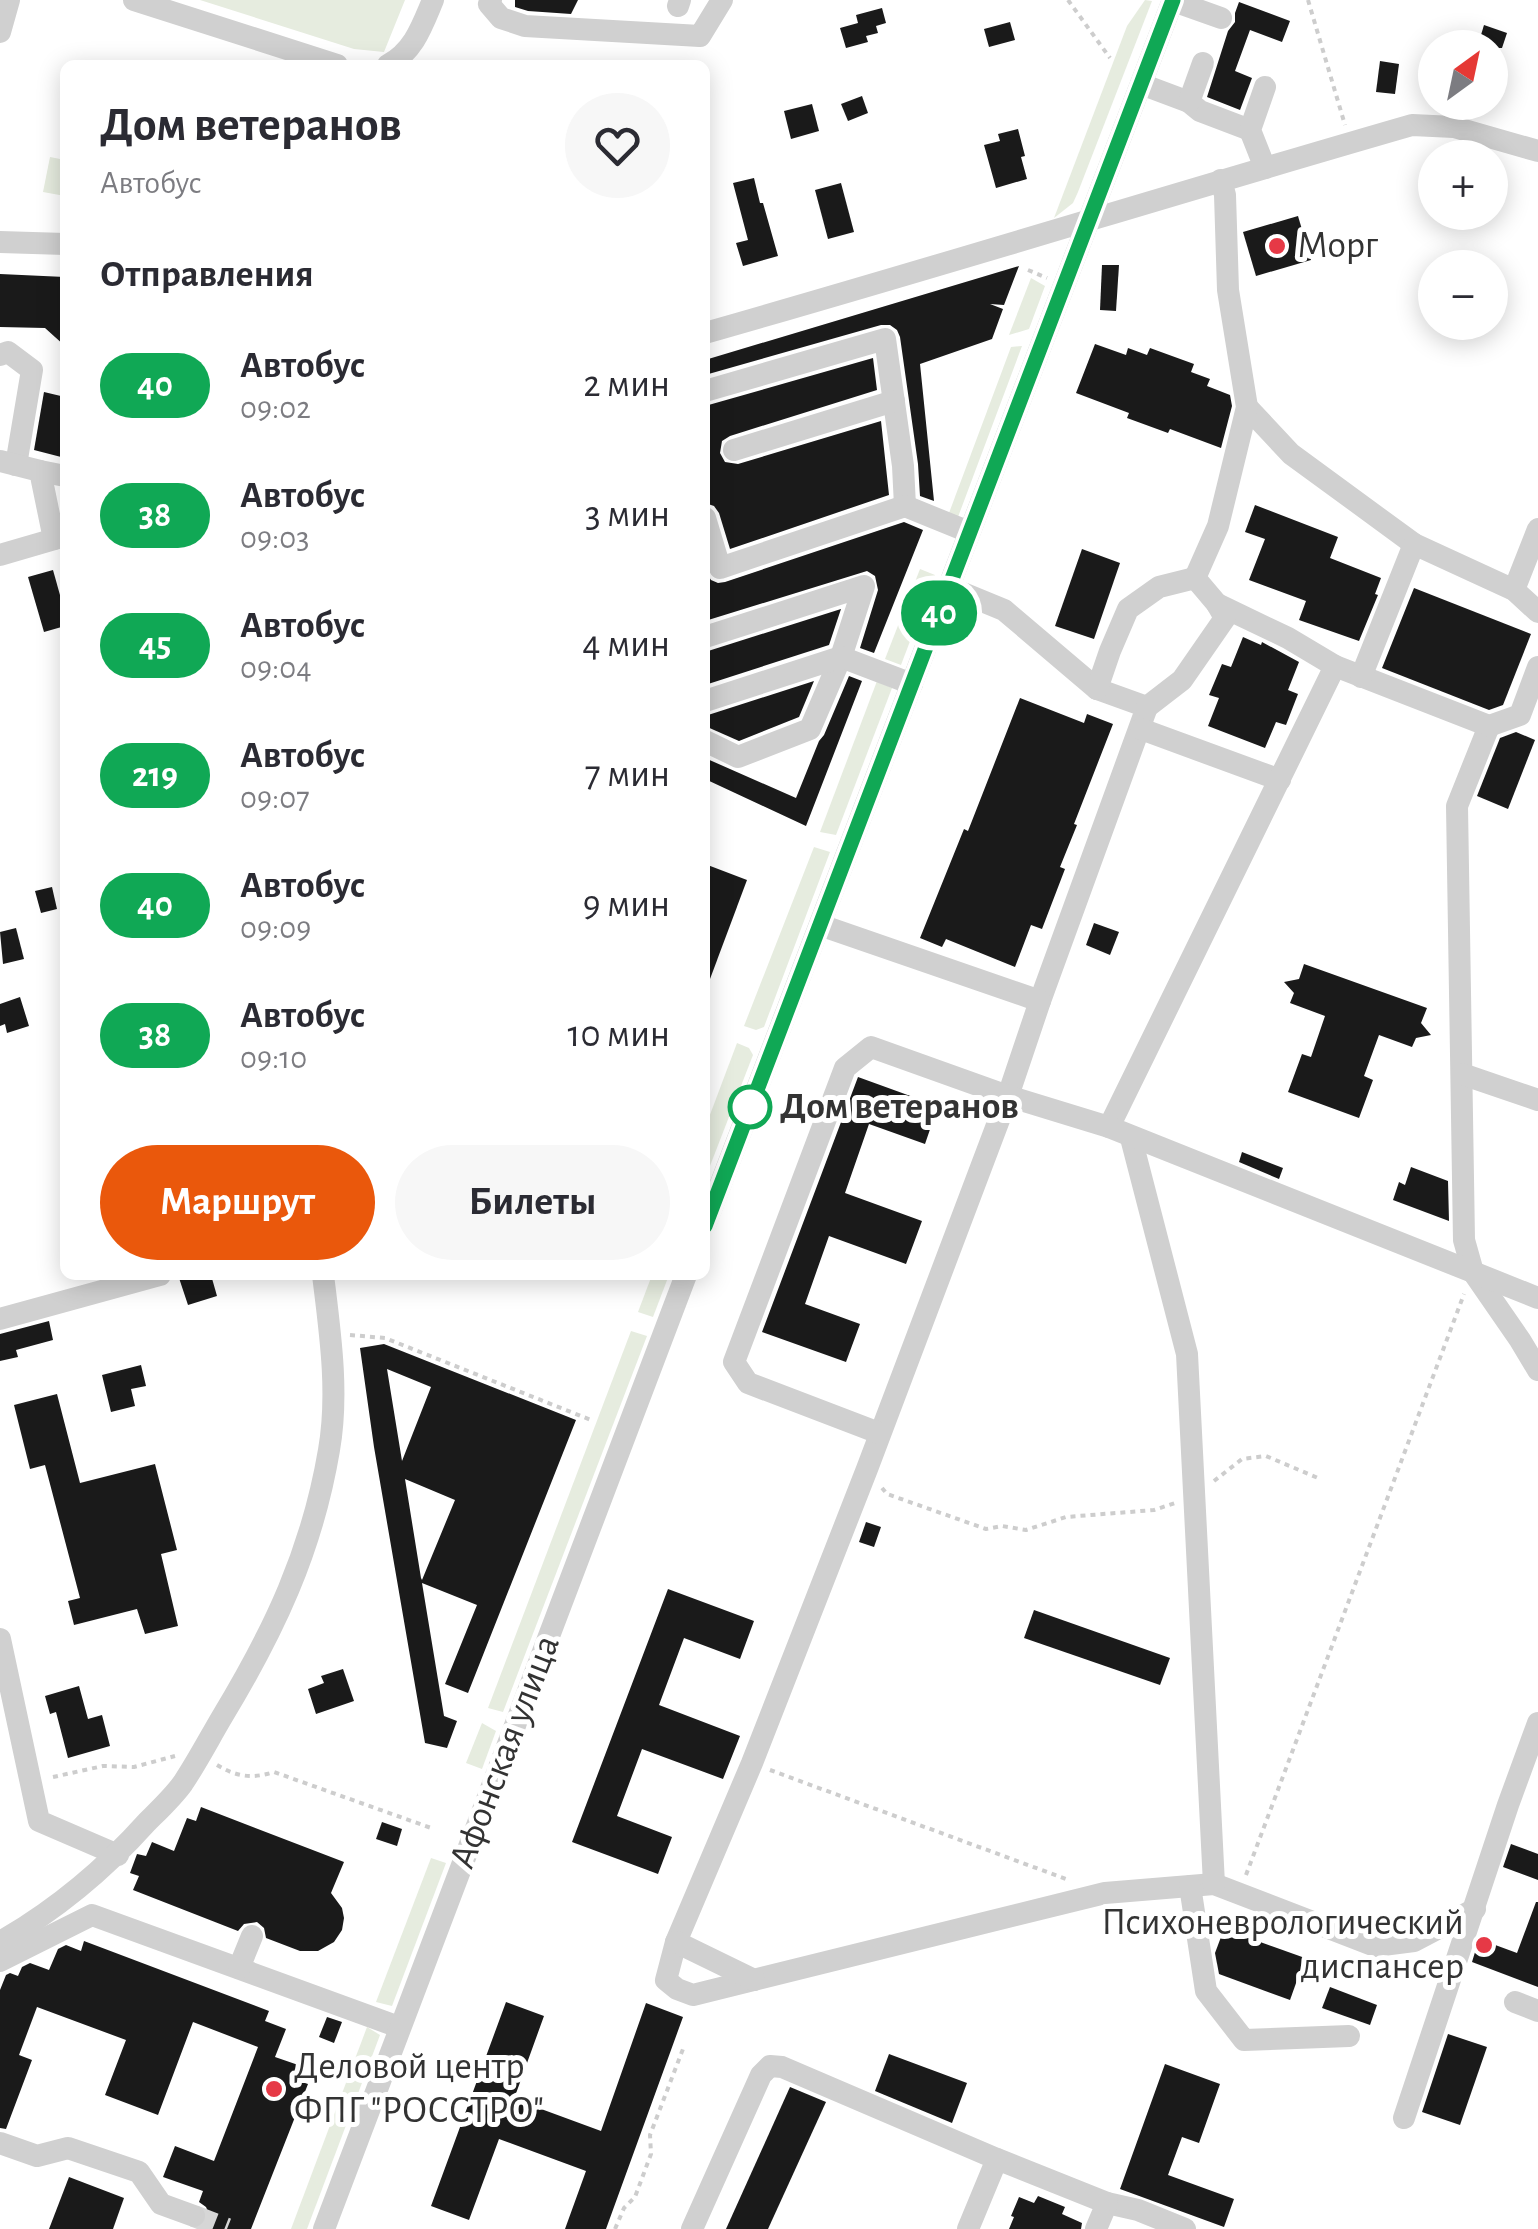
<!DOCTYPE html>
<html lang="ru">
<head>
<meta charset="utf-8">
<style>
  body { margin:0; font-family:"Alegreya Sans",sans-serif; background:#f7f7f7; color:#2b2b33; height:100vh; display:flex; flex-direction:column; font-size:38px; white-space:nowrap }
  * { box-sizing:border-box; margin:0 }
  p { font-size:32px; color:#7c7c81 }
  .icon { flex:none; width:55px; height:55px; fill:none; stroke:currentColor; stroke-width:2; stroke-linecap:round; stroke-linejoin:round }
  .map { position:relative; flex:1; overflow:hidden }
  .side { position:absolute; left:60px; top:60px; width:650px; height:1220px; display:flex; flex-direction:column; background:#fff; border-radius:15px; box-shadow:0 5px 25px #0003 }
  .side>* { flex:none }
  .badge { padding:0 20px; border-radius:32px; font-size:35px; line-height:65px }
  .needle { width:65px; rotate:33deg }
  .buttons { position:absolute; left:1418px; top:30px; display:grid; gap:20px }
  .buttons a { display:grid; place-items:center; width:90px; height:90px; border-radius:50%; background:#fff; box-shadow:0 5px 25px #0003; font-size:50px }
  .map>.badge { position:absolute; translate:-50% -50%; box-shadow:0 0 0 5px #fff }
  h2 { padding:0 40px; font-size:38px; line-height:90px }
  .round { display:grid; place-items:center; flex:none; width:105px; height:105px; border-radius:52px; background:#f7f7f7 }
  .headline { display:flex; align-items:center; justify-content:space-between; height:170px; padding:0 40px }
  h1 { font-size:48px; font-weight:600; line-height:75px }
  .action { display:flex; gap:20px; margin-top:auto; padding:20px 40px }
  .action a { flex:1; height:115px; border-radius:60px; background:#ea580c; color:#fff; font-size:40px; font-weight:600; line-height:115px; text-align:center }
  .action a+a { background:#f7f7f7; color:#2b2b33 }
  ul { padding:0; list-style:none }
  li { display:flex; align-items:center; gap:30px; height:130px; padding:0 40px }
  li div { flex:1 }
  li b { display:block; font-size:38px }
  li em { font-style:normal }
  li .badge { min-width:110px; font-weight:700; text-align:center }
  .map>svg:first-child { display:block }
  .green { fill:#e6ecdf }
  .building { fill:#1a1a1a; fill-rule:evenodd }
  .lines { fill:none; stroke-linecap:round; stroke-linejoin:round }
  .minor-tunnel { stroke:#d6d6d6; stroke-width:22; stroke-dasharray:22 11; stroke-linecap:butt }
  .path { stroke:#cdcdcd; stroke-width:4; stroke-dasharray:5 5; stroke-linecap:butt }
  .minor { stroke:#d0d0d0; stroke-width:22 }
  .line-casing { stroke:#fff; stroke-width:22 }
  .line { stroke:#10a855; stroke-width:15 }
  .poi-dot { fill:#e63946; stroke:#fff; stroke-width:4 }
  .stop-dot { fill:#fff; stroke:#10a855; stroke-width:5 }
  .labels { text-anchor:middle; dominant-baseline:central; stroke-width:10; stroke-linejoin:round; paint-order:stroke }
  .poi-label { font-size:38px; fill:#333; stroke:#fff; text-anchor:start }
  .stop-label { font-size:38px; font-weight:bold; fill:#333; stroke:#fff; text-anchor:start }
  .street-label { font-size:38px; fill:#333; stroke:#fff }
</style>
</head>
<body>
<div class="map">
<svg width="1538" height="2229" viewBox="0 0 1538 2229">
  <rect width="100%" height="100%" fill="#fff"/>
  <!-- green -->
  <g class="green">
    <polygon points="200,0 405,0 384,52 354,49"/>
    <polygon points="1145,0 1152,1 1078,192 1073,203 1054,218 1127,26"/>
    <polygon points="50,157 65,160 65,196 43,192"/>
    <polygon points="1031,278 1045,286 1029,329 1009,335"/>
    <polygon points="1022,346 958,517 949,513 1011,347"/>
    <polygon points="920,569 935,575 901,665 885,659"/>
    <polygon points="877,681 892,688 836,835 820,832"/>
    <polygon points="814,847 830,852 764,1027 756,1030 744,1026"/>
    <polygon points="737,1043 749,1048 753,1055 708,1171 705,1170 705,1128"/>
    <polygon points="652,1275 669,1275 653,1317 638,1312"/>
    <polygon points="631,1331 647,1336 503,1712 488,1708"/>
    <polygon points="482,1723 496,1731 482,1769 466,1763"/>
    <polygon points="431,1858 446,1863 392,2006 376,2002"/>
    <polygon points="367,2027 380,2035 307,2229 291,2229"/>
  </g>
  <!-- building -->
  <g class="building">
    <polygon points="515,0 578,0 571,14 528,11 515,7"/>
    <polygon points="1239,2 1290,21 1282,42 1250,30 1235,71 1252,78 1240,110 1207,97 1228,31 1235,22 1235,13"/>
    <polygon points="882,8 886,23 876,26 878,33 866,36 868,42 846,48 840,28 858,23 856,15"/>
    <polygon points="1010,22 1015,40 989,47 984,29"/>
    <polygon points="1484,25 1507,33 1502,48 1477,48"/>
    <polygon points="1380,61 1399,64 1395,94 1376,92"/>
    <polygon points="862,96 868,113 848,121 841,104"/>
    <polygon points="812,104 819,131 791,139 784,111"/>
    <polygon points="1018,129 1025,156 1021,157 1027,179 996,188 984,145 1000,141 998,134"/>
    <polygon points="754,178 760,203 763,203 778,256 743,266 736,243 748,240 733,183"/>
    <polygon points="841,183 854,232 828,239 815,190"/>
    <polygon points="1298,216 1311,260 1256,276 1243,232"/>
    <polygon points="1102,265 1119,265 1116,311 1100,310"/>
    <polygon points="1019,266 1004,305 990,304 1003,309 992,339 920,364 934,501 920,496 918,464 900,337 897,330 890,325 881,325 705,375 705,360"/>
    <polygon points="0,274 65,277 65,346 45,328 0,327"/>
    <polygon points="1095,344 1126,355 1128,348 1147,355 1150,348 1194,364 1191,372 1210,379 1207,386 1230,395 1232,406 1221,448 1170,429 1168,433 1127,418 1129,413 1076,393"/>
    <polygon points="873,358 877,390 730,436 722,441 720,453 725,462 738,464 881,421 889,495 730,549 719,513 714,506 705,503 705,491 710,490 705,472 705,406"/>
    <polygon points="44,392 65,397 65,458 34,450"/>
    <polygon points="1255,505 1338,537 1330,558 1381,578 1375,594 1378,595 1359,641 1299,620 1306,601 1249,580 1265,539 1245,532"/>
    <polygon points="904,522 923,530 874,653 860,648 878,590 875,576 867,571 705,621 705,570 711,580 718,583 725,582"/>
    <polygon points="1082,549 1120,563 1094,639 1055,626"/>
    <polygon points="53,570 65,613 65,626 44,632 28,577"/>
    <polygon points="1414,588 1531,634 1503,705 1489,710 1382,668"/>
    <polygon points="841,609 829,645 705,685 705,652"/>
    <polygon points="1243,637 1261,645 1262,642 1299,662 1288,690 1298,694 1286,725 1276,722 1265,748 1208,726 1219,698 1209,695 1222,664 1231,667"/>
    <polygon points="849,676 862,681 806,826 705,779 705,758 796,798 819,741 824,735"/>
    <polygon points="814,681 799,717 739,741 705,726 705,716"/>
    <polygon points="1020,698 1084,723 1087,714 1113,724 1074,824 1077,825 1060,867 1065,869 1042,929 1031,925 1015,967 946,939 942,947 920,938 964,829 968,831"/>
    <polygon points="1516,732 1535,740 1508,809 1477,796 1500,738"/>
    <polygon points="705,864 747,880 707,987 705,987"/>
    <polygon points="52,887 57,909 41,913 35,891"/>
    <polygon points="1094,923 1119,932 1110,955 1086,945"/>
    <polygon points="16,928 24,959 3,964 0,932"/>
    <polygon points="1304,964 1427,1008 1421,1023 1431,1035 1416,1038 1412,1047 1379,1035 1364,1076 1373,1080 1359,1118 1288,1092 1302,1054 1311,1057 1325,1016 1290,1003 1294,993 1284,982 1299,979"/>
    <polygon points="20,997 29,1026 7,1033 5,1024 0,1026 0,1004"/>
    <polygon points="858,1077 938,1106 925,1144 869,1124 845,1193 922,1221 906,1264 829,1236 805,1304 860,1324 846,1362 762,1332"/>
    <polygon points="1242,1152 1283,1168 1279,1179 1239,1162"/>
    <polygon points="1411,1167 1448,1181 1449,1221 1393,1200 1399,1182 1405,1185"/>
    <polygon points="178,1275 211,1275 217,1296 188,1305"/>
    <polygon points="49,1321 53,1340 16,1350 18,1357 0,1361 0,1334"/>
    <path d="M384 1344 576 1420 468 1693 445 1684 477 1605 422 1583 444 1716 457 1721 447 1748 425 1743 374 1447 360 1348ZM387 1369 431 1387 402 1461ZM405 1479 455 1500 422 1580 421 1578Z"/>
    <polygon points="141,1365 146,1386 131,1389 135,1406 111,1412 102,1375"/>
    <polygon points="57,1394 80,1483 155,1464 177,1550 161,1554 178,1626 145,1634 137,1609 74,1625 68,1601 80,1598 45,1465 30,1469 14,1405"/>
    <polygon points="866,1522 881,1527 874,1547 859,1542"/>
    <polygon points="668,1589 754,1621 740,1659 684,1638 659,1705 740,1736 723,1779 642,1749 617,1816 672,1837 658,1874 572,1842"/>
    <polygon points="1034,1610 1170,1658 1160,1685 1024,1638"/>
    <polygon points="343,1669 354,1701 316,1714 308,1689 324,1683 321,1676"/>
    <polygon points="79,1686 88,1719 102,1715 110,1746 68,1758 56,1712 50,1714 45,1696"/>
    <polygon points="201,1807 344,1862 331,1893 342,1908 344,1918 342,1930 334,1942 318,1951 300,1951 266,1938 264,1928 257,1922 244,1924 238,1931 133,1890 139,1876 130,1873 137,1854 146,1856 152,1842 174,1851 187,1818 196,1821"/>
    <polygon points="382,1822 402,1829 397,1846 376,1839"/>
    <polygon points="1511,1844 1538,1854 1538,1880 1503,1867"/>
    <polygon points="1536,1902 1538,1902 1538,1987 1472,1962 1479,1939 1517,1953"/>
    <polygon points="1224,1929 1305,1958 1290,2000 1219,1974 1215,1953"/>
    <polygon points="84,1941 269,2011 265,2021 286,2029 275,2057 304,2067 299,2081 308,2084 251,2229 201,2229 208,2222 209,2214 206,2207 199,2202 203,2191 163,2177 175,2146 214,2161 258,2047 193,2022 158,2115 105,2095 126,2040 37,2007 19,2055 32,2060 6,2129 0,2128 0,1990 6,1975 10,1973 18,1976 22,1967 30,1963 49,1970 58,1949 66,1945 81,1951"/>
    <polygon points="1330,1987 1377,2005 1370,2025 1322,2008"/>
    <polygon points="506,2002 544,2016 514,2099 601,2131 646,2003 683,2017 606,2229 565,2229 586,2171 499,2139 469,2220 431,2206"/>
    <polygon points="327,2017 342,2022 334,2043 319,2037"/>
    <polygon points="1448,2034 1487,2047 1460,2125 1422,2112"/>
    <polygon points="889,2054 967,2083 952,2123 875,2091"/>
    <polygon points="1165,2064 1220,2084 1199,2143 1182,2137 1168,2175 1234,2199 1224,2227 1120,2189"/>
    <polygon points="790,2087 826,2102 768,2229 726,2229"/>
    <polygon points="69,2177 124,2198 113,2229 49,2229"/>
    <polygon points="1038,2196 1065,2207 1062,2214 1082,2223 1081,2229 1009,2229 1014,2217 1011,2216 1019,2197 1034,2203"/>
  </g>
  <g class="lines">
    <!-- minor-tunnel -->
    <polyline class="minor-tunnel" points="194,2216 227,2229"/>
    <!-- path -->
    <g class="path">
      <polyline points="1068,0 1110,58"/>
      <polyline points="1308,0 1345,125"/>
      <polyline points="1028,270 1047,278"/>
      <polyline points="350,1335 385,1338 591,1420"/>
      <polyline points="1214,1481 1242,1459 1266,1456 1318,1478"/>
      <polyline points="882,1488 887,1494 986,1529 1002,1526 1026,1530 1066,1517 1154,1510 1175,1503"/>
      <path d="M217 1765C237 1777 252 1779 274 1772L434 1829"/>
      <polyline points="770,1770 1066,1879"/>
      <polyline points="53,1777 103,1766 134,1767 175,1756"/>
      <polyline points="1246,1875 1464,1294"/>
      <polyline points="615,2229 624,2208 635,2197 651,2154 650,2135 683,2049"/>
    </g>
    <!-- minor -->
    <g class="minor">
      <polyline points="134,0 337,65"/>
      <polyline points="491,0 489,4 501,18 525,26 700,36 722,0"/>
      <polyline points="1173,1 1221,18"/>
      <polyline points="678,6 680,0"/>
      <polyline points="0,32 9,0"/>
      <path d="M388 65C414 51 422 26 433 0"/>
      <polyline points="1141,84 1189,102 1200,111 1250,130"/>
      <polyline points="1265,87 1250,130 1265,168"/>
      <polyline points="1189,102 1203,63"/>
      <polyline points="0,242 65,244"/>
      <path d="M705 333C941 266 1176 193 1412 125L1454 127 1538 151"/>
      <polyline points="0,355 8,352 32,370 16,465"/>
      <polyline points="705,391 885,339 903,466 905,506"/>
      <polyline points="1247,407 1291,454 1414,544"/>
      <polyline points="734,450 894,401"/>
      <polyline points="0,461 40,471 54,539"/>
      <polyline points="40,471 65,476"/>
      <polyline points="705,518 720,568 905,506 969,532"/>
      <polyline points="0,555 65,536"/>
      <polyline points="948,587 1004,610 1097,689 1147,707 1040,1001 1008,1096 867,1469 752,1763 676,1942 666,1980 677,1989 693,1995 1105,1893 1214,1884 1375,1946 1414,1941 1475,1909"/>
      <polyline points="1514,590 1538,529"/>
      <polyline points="1217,604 1288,638 1335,666 1489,726 1457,806 1464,1240 1473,1272 1520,1340 1538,1370"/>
      <polyline points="705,637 864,586 841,657 810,729 738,757 705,741"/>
      <polyline points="1361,677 1414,544 1514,590 1538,612"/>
      <polyline points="1097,689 1110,651 1128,609 1159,587 1195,578"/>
      <polyline points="705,701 841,657 912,684"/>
      <polyline points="1147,707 1182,680 1225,618 1217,604 1195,578 1218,526 1247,407 1228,290 1225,195 1221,180"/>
      <polyline points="1489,726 1520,715 1538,667"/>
      <polyline points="1141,729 1280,780"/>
      <polyline points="820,925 1040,1001"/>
      <polyline points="1462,1074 1538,1100"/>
      <polyline points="1109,1127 1335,666"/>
      <polyline points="1131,1138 1187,1354 1214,1884"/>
      <polyline points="705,1225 1173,0"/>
      <polyline points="0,1319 160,1275"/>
      <polyline points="879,1433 748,1383 734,1362 845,1068 871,1047 1008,1096 1109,1127 1538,1298"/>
      <polyline points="0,1639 39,1821 118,1855"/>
      <polyline points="1190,1886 1206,1991 1244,2040 1349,2036"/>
      <path d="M0 1942C56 1910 104 1870 147 1822 159 1810 173 1797 183 1783 197 1762 209 1739 222 1717 274 1631 312 1551 329 1450 339 1393 330 1332 323 1275"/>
      <polyline points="676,1942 754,1980"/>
      <polyline points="0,1961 92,1915 399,2027"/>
      <polyline points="239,1968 252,1936"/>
      <polyline points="1515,2002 1538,2011"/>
      <polyline points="1404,2118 1508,1805 1538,1723"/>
      <polyline points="0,2143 37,2156 68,2148 139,2172 161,2204 194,2216"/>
      <polyline points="1107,2203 1138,2210 1185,2229"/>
      <polyline points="324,2229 686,1275"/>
      <polyline points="692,2229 761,2075 770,2066 782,2067 997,2159"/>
      <polyline points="968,2229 997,2159 1107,2203 1096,2229"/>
    </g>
  </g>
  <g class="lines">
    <defs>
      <polyline id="line" points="705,1226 1173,0"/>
    </defs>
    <!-- line casing -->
    <use href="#line" class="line-casing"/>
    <!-- line -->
    <use href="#line" class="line"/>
  </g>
  <!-- markers -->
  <g class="poi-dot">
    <circle cx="1277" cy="246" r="10"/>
    <circle cx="1484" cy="1945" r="10"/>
    <circle cx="274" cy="2089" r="10"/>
  </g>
  <circle class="stop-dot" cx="750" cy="1107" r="20"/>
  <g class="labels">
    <!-- poi labels -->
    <g class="poi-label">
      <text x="1297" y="246">Морг</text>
      <text x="1464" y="1923" text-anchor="end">Психоневрологический<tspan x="1464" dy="44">диспансер</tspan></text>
      <text x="294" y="2067">Деловой центр<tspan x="294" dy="44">ФПГ "РОССТРО"</tspan></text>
    </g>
    <!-- stop labels -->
    <g class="stop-label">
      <text x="780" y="1107">Дом ветеранов</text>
    </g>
    <!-- street labels -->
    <g class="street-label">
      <text transform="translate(505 1752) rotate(-69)">Афонская улица</text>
    </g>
  </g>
</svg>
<div class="buttons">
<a><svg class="needle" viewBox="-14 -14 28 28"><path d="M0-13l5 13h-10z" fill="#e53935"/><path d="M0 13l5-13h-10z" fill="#7c7c81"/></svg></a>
<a>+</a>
<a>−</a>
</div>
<b class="badge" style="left:939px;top:613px;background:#10a855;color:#fff">40</b>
<section class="side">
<div class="headline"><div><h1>Дом ветеранов</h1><p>Автобус</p></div><a class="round"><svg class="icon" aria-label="heart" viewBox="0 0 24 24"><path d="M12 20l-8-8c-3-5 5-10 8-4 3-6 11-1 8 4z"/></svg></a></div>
<h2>Отправления</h2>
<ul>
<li><span class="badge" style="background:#10a855;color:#fff">40</span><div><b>Автобус</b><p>09:02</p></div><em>2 мин</em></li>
<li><span class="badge" style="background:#10a855;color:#fff">38</span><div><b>Автобус</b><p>09:03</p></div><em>3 мин</em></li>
<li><span class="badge" style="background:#10a855;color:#fff">45</span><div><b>Автобус</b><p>09:04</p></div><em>4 мин</em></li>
<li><span class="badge" style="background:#10a855;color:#fff">219</span><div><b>Автобус</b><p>09:07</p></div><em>7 мин</em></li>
<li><span class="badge" style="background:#10a855;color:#fff">40</span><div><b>Автобус</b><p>09:09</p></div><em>9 мин</em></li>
<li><span class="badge" style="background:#10a855;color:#fff">38</span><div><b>Автобус</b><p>09:10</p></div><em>10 мин</em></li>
</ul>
<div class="action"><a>Маршрут</a><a>Билеты</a></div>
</section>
</div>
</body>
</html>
